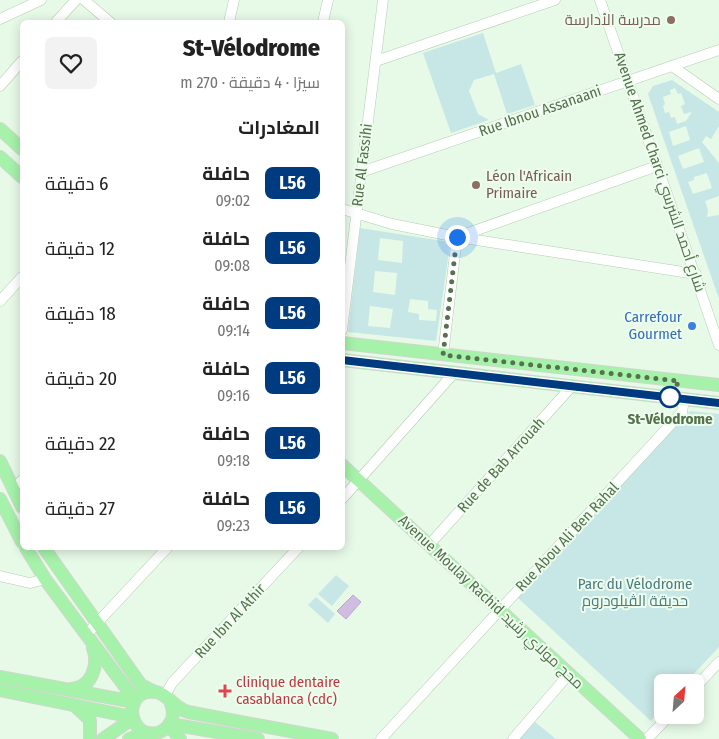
<!DOCTYPE html>
<html lang="ar">
<head>
<meta charset="utf-8">
<style>
  body { margin:0; font-family:"Fira Sans Condensed",Cairo,sans-serif; background:#f2f2f2; color:#222; direction:rtl; height:100vh; display:flex; flex-direction:column; font-size:19px; white-space:nowrap }
  * { box-sizing:border-box; margin:0 }
  p { font-size:16px; color:#767676 }
  .icon { flex:none; width:28px; height:28px; fill:none; stroke:currentColor; stroke-width:2; stroke-linecap:round; stroke-linejoin:round }
  .map { position:relative; flex:1; overflow:hidden; direction:ltr }
  .drawer { position:absolute; left:20px; top:20px; width:325px; height:530px; display:flex; flex-direction:column; background:#fff; border-radius:8px; box-shadow:0 2px 12px #0003; direction:rtl }
  .drawer>* { flex:none }
  .badge { padding:0 10px; border-radius:8px; font-size:18px; line-height:32px }
  .needle { width:32px; rotate:26deg }
  .tools { position:absolute; left:654px; top:674px; display:grid; gap:10px }
  .tools a { display:grid; place-items:center; width:50px; height:50px; border-radius:8px; background:#fff; box-shadow:0 2px 12px #0003; font-size:25px }
  .you { position:absolute; width:25px; height:25px; margin:-12px; border:4px solid #fff; border-radius:50%; background:#1a73e8; box-shadow:0 0 0 8px #1a73e833 }
  .map>.badge { position:absolute; translate:-50% -50%; box-shadow:0 0 0 2px #fff }
  h2 { padding:0 25px; font-size:19px; line-height:45px }
  .round { display:grid; place-items:center; flex:none; width:52px; height:52px; border-radius:8px; background:#f2f2f2 }
  .overview { display:flex; align-items:center; justify-content:space-between; height:85px; padding:0 25px }
  h1 { font-size:24px; font-weight:800; line-height:38px }
  ul { padding:0; list-style:none }
  li { display:flex; align-items:center; gap:15px; height:65px; padding:0 25px }
  li div { flex:1 }
  li b { display:block; font-size:19px }
  li em { font-style:normal }
  li .badge { min-width:55px; font-weight:700; text-align:center }
  .map>svg:first-child { display:block }
  .green { fill:#c7e6e6; fill-rule:evenodd }
  .water { fill:#d2bde2; stroke:#bfa4d3 }
  .lines { fill:none; stroke-linecap:round; stroke-linejoin:round }
  .minor-casing { stroke:#b4cdb1; stroke-width:11 }
  .major-casing { stroke:#d0d7cd; stroke-width:14 }
  .minor { stroke:#fff; stroke-width:10 }
  .major { stroke:#a6f2aa; stroke-width:12 }
  .line-casing { stroke:#fff; stroke-width:11 }
  .line { stroke:#003b80; stroke-width:8 }
  .walk { stroke:#56714e; stroke-width:5; stroke-dasharray:0 9 }
  .education-dot { fill:#8d6e63; stroke:#edfded; stroke-width:2 }
  .shop-dot { fill:#3f7fe0; stroke:#edfded; stroke-width:2 }
  .stop-dot { fill:#fff; stroke:#003b80; stroke-width:2.5 }
  .health-dot { fill:#e0444e; stroke:#edfded; stroke-width:2 }
  .labels { text-anchor:middle; dominant-baseline:central; stroke-width:4; stroke-linejoin:round; paint-order:stroke }
  .education-label { font-size:15px; fill:#785e54; stroke:#edfded; text-anchor:end }
  .street-label { font-size:15px; fill:#56714e; stroke:#edfded }
  .shop-label { font-size:15px; fill:#366cbe; stroke:#edfded; text-anchor:end }
  .stop-label { font-size:15px; font-weight:bold; fill:#56714e; stroke:#edfded }
  .park-label { font-size:15px; fill:#4d7a81; stroke:#edfded }
  .health-label { font-size:15px; fill:#be3a42; stroke:#edfded; text-anchor:start }
</style>
</head>
<body>
<div class="map">
<svg width="719" height="739" viewBox="0 0 719 739">
  <rect width="100%" height="100%" fill="#e7fae8"/>
  <!-- green -->
  <g class="green">
    <polygon points="483,33 496,73 521,64 535,105 507,114 494,74 474,80 469,91 478,114 489,120 451,133 423,53"/>
    <path d="M672 80 719 112V126L711 139 706 136 702 142 719 163V196L705 201 708 210 707 217 719 215V299L648 94 653 86ZM675 88 678 94 681 93 685 104 681 106 684 114 692 112 686 121 677 124 675 117 671 118 669 112 665 113 663 106 665 104 663 97 671 94 670 90ZM686 126 690 140 673 146 669 132ZM699 148 704 162 683 169 678 156ZM707 173 712 188 693 194 688 182 694 180V177Z"/>
    <path d="M360 228 449 242 450 245 436 341 348 332ZM380 238 403 241 402 263 378 260ZM375 271 397 273 395 295 373 292ZM410 299 428 301V309L437 310 436 321 419 320V314L408 312ZM370 306 393 309 390 328 368 326Z"/>
    <polygon points="690,411 719,414 719,647 686,682 662,682 662,708 651,721 517,597"/>
    <polygon points="336,575 349,586 332,606 318,594"/>
    <polygon points="316,597 335,614 328,623 308,605"/>
    <polygon points="535,722 556,739 519,739"/>
  </g>
  <!-- water -->
  <polygon class="water" points="353,595 361,602 346,619 337,611"/>
  <g class="lines">
    <defs>
      <g id="minor">
        <polyline points="84,0 110,22"/>
        <polyline points="600,0 719,345"/>
        <polyline points="0,19 41,0"/>
        <polyline points="56,22 76,0"/>
        <polyline points="229,22 234,0"/>
        <polyline points="323,22 328,0"/>
        <polyline points="376,61 555,0"/>
        <polyline points="672,66 719,99"/>
        <polyline points="0,86 22,61"/>
        <polyline points="361,172 719,50"/>
        <polyline points="342,209 392,224 457,237 696,274"/>
        <polyline points="0,301 22,277"/>
        <polyline points="342,330 383,0"/>
        <polyline points="443,355 457,237 657,166"/>
        <polyline points="14,490 22,480"/>
        <polyline points="342,499 454,373"/>
        <polyline points="429,545 572,386"/>
        <polyline points="0,576 30,583 45,579"/>
        <polyline points="86,635 167,548"/>
        <polyline points="695,688 719,662"/>
        <polyline points="165,696 172,683 298,548"/>
        <polyline points="381,739 682,412 684,399"/>
        <polyline points="513,739 569,674"/>
        <polyline points="647,739 670,715"/>
      </g>
      <g id="major">
        <polyline points="0,129 22,149"/>
        <polyline points="0,157 22,177"/>
        <polyline points="342,343 719,385"/>
        <polyline points="342,360 719,403"/>
        <polyline points="0,461 22,507"/>
        <polyline points="342,465 640,739"/>
        <polyline points="0,499 22,542"/>
        <polyline points="26,548 45,579 135,700"/>
        <polyline points="44,548 141,685 155,692"/>
        <polyline points="0,677 134,702"/>
        <path d="M71 689C92 688 99 665 93 648"/>
        <polyline points="0,690 132,717"/>
        <path d="M171 704C178 722 163 738 144 732 125 721 129 689 155 692 168 693 173 708 188 712L332 739"/>
        <polyline points="75,706 90,720 90,739"/>
        <polyline points="170,724 258,739"/>
        <polyline points="169,725 180,739"/>
        <polyline points="103,739 132,719"/>
        <polyline points="129,739 146,733"/>
      </g>
    </defs>
    <!-- minor casing -->
    <use href="#minor" class="minor-casing"/>
    <!-- major casing -->
    <use href="#major" class="major-casing"/>
    <!-- minor -->
    <use href="#minor" class="minor"/>
    <!-- major -->
    <use href="#major" class="major"/>
  </g>
  <g class="lines">
    <defs>
      <polyline id="line" points="342,360 719,403"/>
    </defs>
    <!-- line casing -->
    <use href="#line" class="line-casing"/>
    <!-- line -->
    <use href="#line" class="line"/>
    <!-- walk -->
    <polyline class="walk" points="457,237 443,355 679,381 670,397"/>
  </g>
  <!-- markers -->
  <g class="education-dot">
    <circle cx="671" cy="20" r="5"/>
    <circle cx="476" cy="185" r="5"/>
  </g>
  <circle class="shop-dot" cx="692" cy="326" r="5"/>
  <circle class="stop-dot" cx="670" cy="397" r="10"/>
  <path class="health-dot" d="M222.5 683.5h5v5h5v5h-5v5h-5v-5h-5v-5h5z"/>
  <g class="labels">
    <!-- education labels -->
    <g class="education-label">
      <text x="661" y="20">مدرسة الأدارسة</text>
      <text x="486" y="176" text-anchor="start">Léon l'Africain<tspan x="486" dy="17">Primaire</tspan></text>
    </g>
    <!-- street labels -->
    <g class="street-label">
      <text transform="translate(540 111) rotate(-19)">Rue Ibnou Assanaani</text>
      <text transform="translate(362 165) rotate(-83)">Rue Al Fassihi</text>
      <text transform="translate(660 172) rotate(71)">Avenue Ahmed Charci شارع أحمد الشرسي</text>
      <text transform="translate(501 465) rotate(-48)">Rue de Bab Arrouah</text>
      <text transform="translate(567 537) rotate(-47)">Rue Abou Ali Ben Rahal</text>
      <text transform="translate(491 602) rotate(43)">Avenue Moulay Rachid محج مولاي رشيد</text>
      <text transform="translate(230 621) rotate(-47)">Rue Ibn Al Athir</text>
    </g>
    <!-- shop labels -->
    <g class="shop-label">
      <text x="682" y="317">Carrefour<tspan x="682" dy="17">Gourmet</tspan></text>
    </g>
    <!-- stop labels -->
    <g class="stop-label">
      <text x="670" y="419">St-Vélodrome</text>
    </g>
    <!-- park labels -->
    <g class="park-label">
      <text x="635" y="584">Parc du Vélodrome<tspan x="635" dy="17">حديقة الڤيلودروم</tspan></text>
    </g>
    <!-- health labels -->
    <g class="health-label">
      <text x="236" y="682">clinique dentaire<tspan x="236" dy="17">casablanca (cdc)</tspan></text>
    </g>
  </g>
</svg>
<div class="tools">
<a><svg class="needle" viewBox="-14 -14 28 28"><path d="M0-13l5 13h-10z" fill="#e53935"/><path d="M0 13l5-13h-10z" fill="#767676"/></svg></a>
</div>
<div class="you" style="left:457px;top:237px"></div>
<section class="drawer">
<div class="overview"><div><h1>St-Vélodrome</h1><p>سيرًا · 4 دقيقة · 270 m</p></div><a class="round"><svg class="icon" aria-label="heart" viewBox="0 0 24 24"><path d="M12 20l-8-8c-3-5 5-10 8-4 3-6 11-1 8 4z"/></svg></a></div>
<h2>المغادرات</h2>
<ul>
<li><span class="badge" style="background:#003b80;color:#fff">L56</span><div><b>حافلة</b><p>09:02</p></div><em>6 دقيقة</em></li>
<li><span class="badge" style="background:#003b80;color:#fff">L56</span><div><b>حافلة</b><p>09:08</p></div><em>12 دقيقة</em></li>
<li><span class="badge" style="background:#003b80;color:#fff">L56</span><div><b>حافلة</b><p>09:14</p></div><em>18 دقيقة</em></li>
<li><span class="badge" style="background:#003b80;color:#fff">L56</span><div><b>حافلة</b><p>09:16</p></div><em>20 دقيقة</em></li>
<li><span class="badge" style="background:#003b80;color:#fff">L56</span><div><b>حافلة</b><p>09:18</p></div><em>22 دقيقة</em></li>
<li><span class="badge" style="background:#003b80;color:#fff">L56</span><div><b>حافلة</b><p>09:23</p></div><em>27 دقيقة</em></li>
</ul>
</section>
</div>
</body>
</html>
